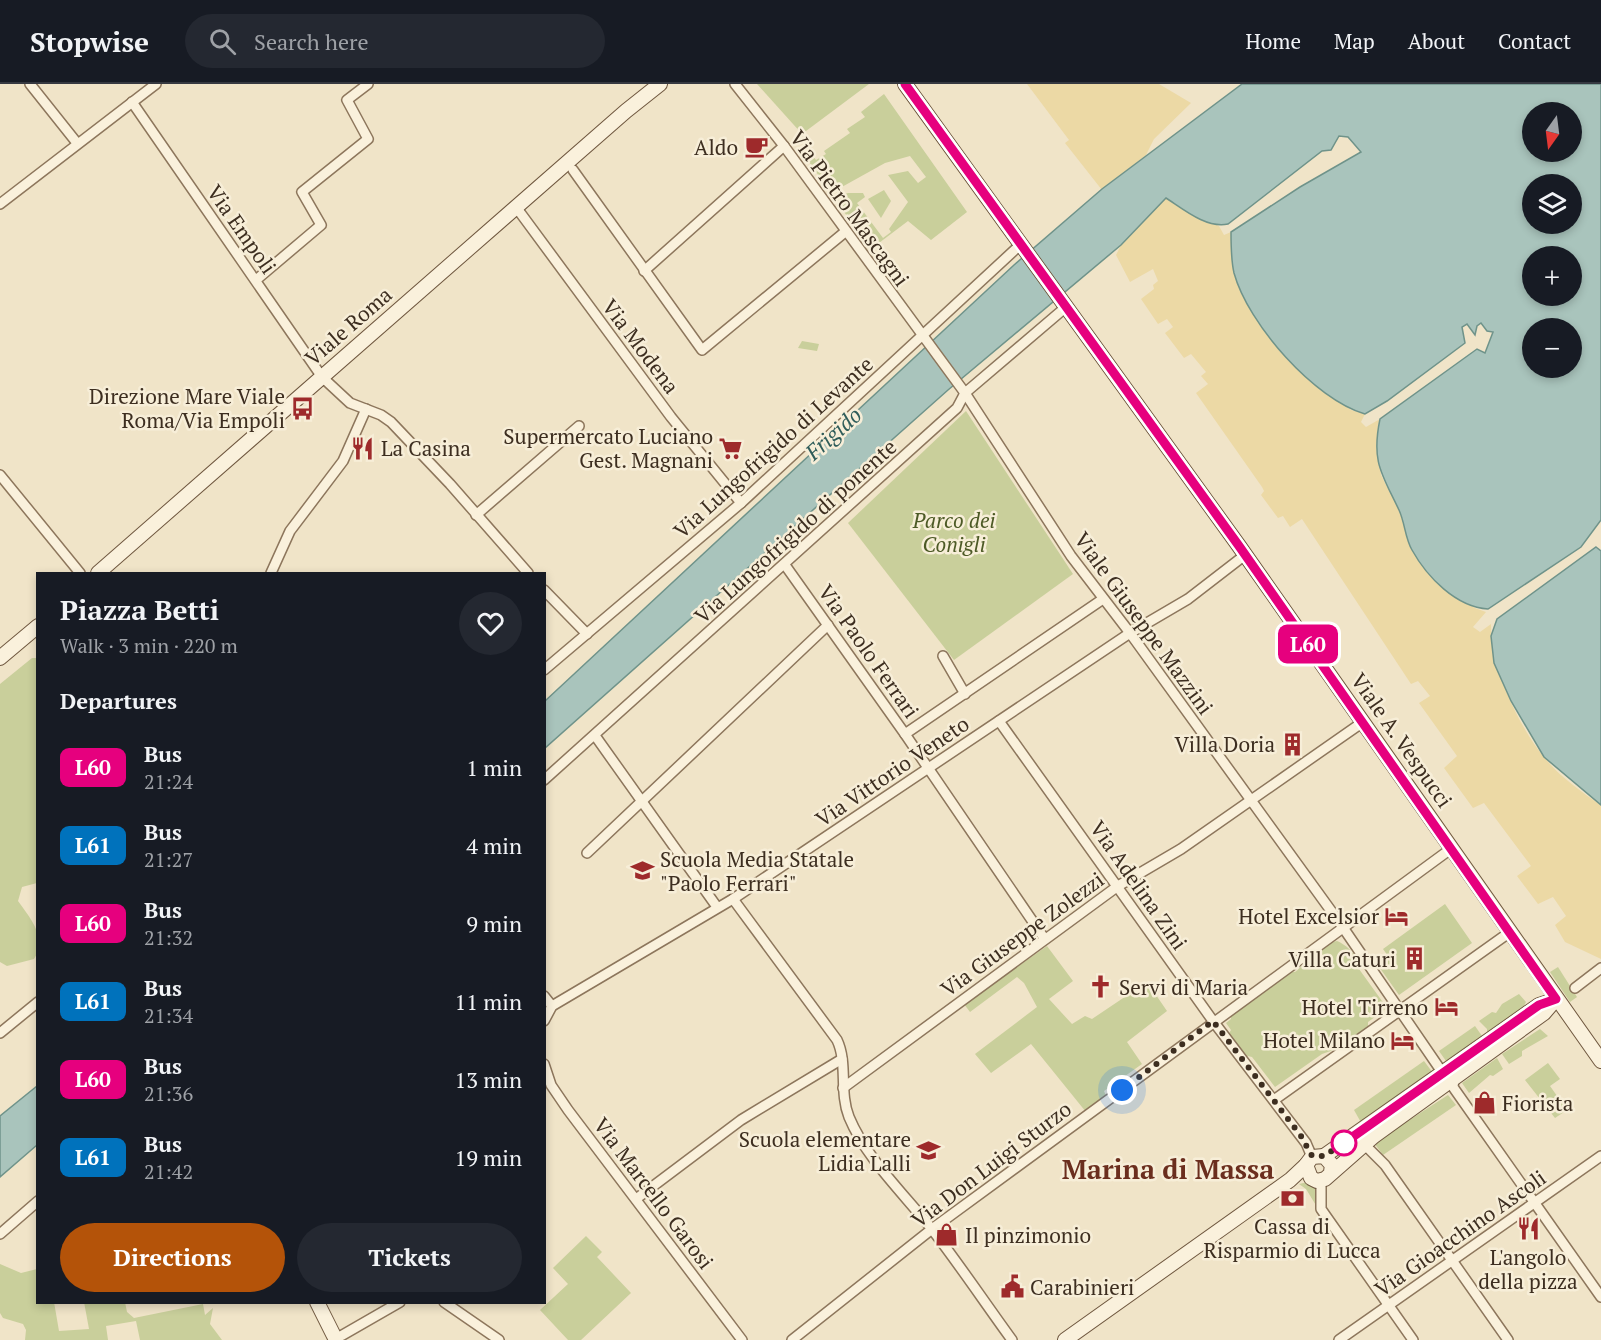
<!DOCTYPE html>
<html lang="en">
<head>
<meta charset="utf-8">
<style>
  body { margin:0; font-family:"PT Serif",serif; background:#242831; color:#f1f3f6; height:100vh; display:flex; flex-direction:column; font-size:22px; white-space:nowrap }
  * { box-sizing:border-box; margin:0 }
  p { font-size:20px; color:#9ea1a6 }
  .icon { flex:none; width:33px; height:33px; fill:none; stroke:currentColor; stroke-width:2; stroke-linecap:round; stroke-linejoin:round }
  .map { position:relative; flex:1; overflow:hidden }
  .details { position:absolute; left:36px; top:488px; width:510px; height:732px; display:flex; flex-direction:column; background:#171b24; border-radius:0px; box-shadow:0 3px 9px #0003 }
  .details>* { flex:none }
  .badge { padding:0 12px; border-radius:9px; font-size:21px; line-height:39px }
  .needle { width:39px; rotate:194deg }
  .buttons { position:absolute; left:1522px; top:18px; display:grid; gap:12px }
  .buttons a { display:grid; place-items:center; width:60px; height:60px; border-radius:50%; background:#171b24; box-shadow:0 3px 9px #0003; font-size:30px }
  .you { position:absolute; width:30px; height:30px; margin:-15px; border:4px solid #fff; border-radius:50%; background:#1a73e8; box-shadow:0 0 0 9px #1a73e833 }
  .map>.badge { position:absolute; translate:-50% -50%; box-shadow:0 0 0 3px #fff }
  h2 { padding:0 24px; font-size:22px; line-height:54px }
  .round { display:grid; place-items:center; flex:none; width:63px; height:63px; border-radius:32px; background:#242831 }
  .summary { display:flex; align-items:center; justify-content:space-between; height:102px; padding:0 24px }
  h1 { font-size:28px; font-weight:700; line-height:45px }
  .primary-button { display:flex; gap:12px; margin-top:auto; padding:12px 24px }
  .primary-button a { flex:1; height:69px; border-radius:36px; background:#b45309; color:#fff; font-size:24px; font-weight:700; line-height:69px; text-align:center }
  .primary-button a+a { background:#242831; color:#f1f3f6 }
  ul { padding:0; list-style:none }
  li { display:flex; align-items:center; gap:18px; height:78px; padding:0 24px }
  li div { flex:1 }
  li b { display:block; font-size:22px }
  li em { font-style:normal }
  li .badge { min-width:66px; font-weight:700; text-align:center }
  header { display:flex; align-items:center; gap:36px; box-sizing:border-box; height:84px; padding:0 30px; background:#171b24; border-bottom:2px solid #363941 }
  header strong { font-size:28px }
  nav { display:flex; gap:33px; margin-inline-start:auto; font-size:21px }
  .search { width:420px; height:54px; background:#242831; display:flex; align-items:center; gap:15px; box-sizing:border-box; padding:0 21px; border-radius:33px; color:#9ea1a6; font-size:22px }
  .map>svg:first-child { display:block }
  .green { fill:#c9cf9b }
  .sand { fill:#ecd9a5 }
  .water { fill:#a9c4bc; stroke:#6f938a; stroke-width:1.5; fill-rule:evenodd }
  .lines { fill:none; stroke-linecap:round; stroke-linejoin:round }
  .street-casing { stroke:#8d765c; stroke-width:12 }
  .secondary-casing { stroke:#6f573f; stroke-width:16 }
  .street { stroke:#faf1dc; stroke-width:9 }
  .secondary { stroke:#faf1dc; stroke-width:14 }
  .line-casing { stroke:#fff; stroke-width:14 }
  .line { stroke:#e6007e; stroke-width:9 }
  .walk { stroke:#3d2e20; stroke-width:6; stroke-dasharray:0 10.8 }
  .stop-dot { fill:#fff; stroke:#e6007e; stroke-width:3 }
  .labels { text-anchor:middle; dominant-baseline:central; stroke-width:5; stroke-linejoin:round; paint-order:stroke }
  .poi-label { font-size:21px; fill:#3d2e20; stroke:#f7eed8; text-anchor:end }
  .street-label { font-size:21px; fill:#3d2e20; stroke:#f7eed8 }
  .park-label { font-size:21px; font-style:italic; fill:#4d5a26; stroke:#f7eed8 }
  .water-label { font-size:22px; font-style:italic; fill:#2f5d5a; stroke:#f7eed8 }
  .district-label { font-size:27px; font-weight:bold; fill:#6b2e1e; stroke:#f7eed8 }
</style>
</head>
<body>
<header>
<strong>Stopwise</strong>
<div class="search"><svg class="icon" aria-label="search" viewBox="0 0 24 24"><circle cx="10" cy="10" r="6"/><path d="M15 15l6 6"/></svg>Search here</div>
<nav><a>Home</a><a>Map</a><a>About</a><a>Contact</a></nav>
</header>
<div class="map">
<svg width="1601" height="1256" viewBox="0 0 1601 1256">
  <rect width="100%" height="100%" fill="#f0e4c8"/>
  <!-- green -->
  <g class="green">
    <polygon points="757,0 869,0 802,50"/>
    <polygon points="884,10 967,128 931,156 908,137 871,165 834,114 848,109 863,109 865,113 857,119 883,154 891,148 889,145 908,118 888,91 908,87 918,99 926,93 910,72 885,79 831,109 807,75 812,71 816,76 826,70 824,67 850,49 847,45 865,33 861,28"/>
    <polygon points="884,106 891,117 881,134 868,115"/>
    <polygon points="802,257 819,260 817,267 798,264"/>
    <polygon points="966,327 1073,490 954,576 848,439"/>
    <path d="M32 574H38L37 799 22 803 18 817C30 834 48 854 34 875L7 882 0 878V600Z"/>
    <polygon points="1445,820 1472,859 1399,911 1377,880 1388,872 1383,865"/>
    <path d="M1337 857C1347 861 1360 873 1359 885L1387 924 1368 938V944L1351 960 1322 970 1275 1003 1252 973 1243 971 1228 951 1231 946 1226 939 1231 935V930L1246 918H1252L1254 912 1290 887 1295 888C1302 883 1302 880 1307 874 1313 865 1327 859 1337 857Z"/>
    <polygon points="1047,862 1073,897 1049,915 1072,940 1085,932 1092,935 1147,898 1167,927 1127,958 1142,980 1104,1007 1106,1012 1086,1028 1031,960 991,989 975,970 1037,923 1024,899 1017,893 970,928 964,920"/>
    <polygon points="1558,883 1577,913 1570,918 1550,888"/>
    <polygon points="1519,910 1526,918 1523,924 1487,949 1487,945 1479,937 1492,928 1496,929 1502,920"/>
    <polygon points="1475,942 1482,952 1446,977 1439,967"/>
    <polygon points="1540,945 1548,952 1522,967 1522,972 1509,980 1502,970"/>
    <polygon points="1497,974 1503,985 1493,992 1490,991 1469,1009 1462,999"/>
    <polygon points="1424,977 1433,989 1363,1042 1354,1026"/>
    <polygon points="1548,979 1560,995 1550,1002 1567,1026 1555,1034 1525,996"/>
    <polygon points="1448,1011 1456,1021 1383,1071 1374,1059"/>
    <polygon points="1308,1098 1317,1102 1317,1123 1306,1105 1299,1100"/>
    <polygon points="586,1152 602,1168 597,1173 631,1209 581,1256 568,1256 540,1226 568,1200 553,1184"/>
    <polygon points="0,1180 21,1189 37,1185 38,1218 54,1218 59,1247 89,1245 84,1218 125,1218 127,1228 134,1234 203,1220 205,1231 213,1224 210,1240 222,1256 140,1256 136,1237 106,1242 108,1256 25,1256 26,1246 23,1240 3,1234 0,1229"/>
  </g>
  <!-- sand -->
  <g class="sand">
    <polygon points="1027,0 1159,0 1191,19 1154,55 1146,71 1102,106 1065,59 1069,56"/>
    <path d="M1166 114 1194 131 1219 142 1224 151 1231 148V167L1289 277 1323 306 1351 326 1365 330 1361 338 1366 343 1380 335 1377 351 1381 391 1400 428 1411 465 1475 524 1486 528 1473 543 1480 548 1491 540C1491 582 1517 640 1544 673 1559 692 1581 708 1601 721V875L1565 858 1555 841 1566 832 1553 813 1538 820 1517 792 1531 782 1484 719 1473 724 1444 684 1457 672 1419 619 1430 612 1418 597 1411 600 1302 435 1290 443 1283 432 1278 434 1261 411 1264 407 1262 403 1196 309 1208 300 1201 292 1206 288 1191 270 1184 274 1165 249 1173 243 1167 235 1158 240 1141 215 1154 205 1153 201 1158 197 1153 185 1130 198 1116 171 1121 161Z"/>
  </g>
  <!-- water -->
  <g class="water">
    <path d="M1242 0H1601V436L1581 463 1488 525C1456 523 1427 493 1412 466 1405 454 1405 439 1399 426 1382 390 1371 378 1380 335L1477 265 1485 269 1493 248 1487 247 1481 239 1477 242 1475 251 1467 240 1462 243 1465 259 1387 317 1365 330C1314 315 1248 240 1234 189 1231 176 1231 162 1231 148L1300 103 1361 68 1348 53 1339 52 1331 66 1322 67 1228 140C1207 145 1183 125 1166 114L1121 161 948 306 545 664V617L1014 181 1102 105ZM1533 28H1572V68H1533ZM1533 100H1572V140H1533ZM1533 172H1572V212H1533ZM1533 244H1572V284H1533Z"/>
    <polygon points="1596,463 1601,467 1601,721 1544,673 1511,617 1494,579 1491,552 1497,535"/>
    <polygon points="37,1002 37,1061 0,1093 0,1032"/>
  </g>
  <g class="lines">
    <defs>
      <g id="street">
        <polyline points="30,0 77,59"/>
        <polyline points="735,0 784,62 965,309 1071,472 1130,549 1342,842 1442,988"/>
        <polyline points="132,18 322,293 350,319 381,331 391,338 450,400 528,489"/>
        <polyline points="573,86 702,266 845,148"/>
        <polyline points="0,120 156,0"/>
        <polyline points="516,123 671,333 741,419"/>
        <polyline points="644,187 784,62"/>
        <polyline points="256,196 321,141 302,108 368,55 347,16 368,0"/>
        <polyline points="0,391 80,489"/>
        <polyline points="476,431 579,342"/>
        <polyline points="785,481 905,650 1044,854"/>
        <polyline points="271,489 290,447 343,377 366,325"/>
        <polyline points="544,506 587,550"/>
        <polyline points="943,572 965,610"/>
        <polyline points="544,586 741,419 1020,161"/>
        <polyline points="999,637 1213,937 1306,1059 1312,1073"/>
        <polyline points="905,650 1103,515"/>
        <polyline points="596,653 717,823"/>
        <polyline points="544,696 957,324 965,309 1066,223"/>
        <polyline points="587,769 828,541"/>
        <path d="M733 815 837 956C848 979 839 1008 849 1033 866 1074 903 1109 931 1144 959 1180 985 1219 1012 1256"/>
        <polyline points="1575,904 1601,884"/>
        <polyline points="544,912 552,922"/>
        <polyline points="544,937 552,922 733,815 1130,549 1188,515 1245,471"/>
        <polyline points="0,949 38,918"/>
        <polyline points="544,980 551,1001 568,1026 742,1256"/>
        <polyline points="1454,995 1453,1003 1601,1213"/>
        <polyline points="843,1004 1118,802 1181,765 1363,638"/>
        <polyline points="1274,1016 1510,848"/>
        <polyline points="1364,1060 1385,1081 1508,1256"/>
        <polyline points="1321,1097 1321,1125 1413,1256"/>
        <polyline points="636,1115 741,1036 842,975"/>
        <polyline points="0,1150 38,1117"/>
        <polyline points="444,1218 499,1256"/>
        <polyline points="334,1256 400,1218"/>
        <polyline points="792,1256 932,1145 1452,764"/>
        <polyline points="1339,1256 1601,1072"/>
      </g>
      <g id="secondary">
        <polyline points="905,0 1239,462 1601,977"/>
        <polyline points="98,489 626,27 660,0"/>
        <polyline points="0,574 38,542"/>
        <polyline points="1324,1072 1539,921 1554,916"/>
        <polyline points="1331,1088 1332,1081 1324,1072 1312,1073 1306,1081 1311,1094 1317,1097 1325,1095 1374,1052 1544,929 1556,915"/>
        <polyline points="317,1218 336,1256"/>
        <polyline points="1065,1256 1290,1096 1306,1081"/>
      </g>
    </defs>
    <!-- street casing -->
    <use href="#street" class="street-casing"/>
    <!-- secondary casing -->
    <use href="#secondary" class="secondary-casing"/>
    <!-- street -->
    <use href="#street" class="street"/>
    <!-- secondary -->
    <use href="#secondary" class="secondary"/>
  </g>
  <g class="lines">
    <defs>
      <polyline id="line" points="905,0 1239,462 1556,915 1539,921 1344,1059"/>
    </defs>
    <!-- line casing -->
    <use href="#line" class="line-casing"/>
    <!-- line -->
    <use href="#line" class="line"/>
    <!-- walk -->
    <polyline class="walk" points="1122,1006 1213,937 1301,1052 1312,1072 1324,1072 1344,1059"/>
  </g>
  <!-- icons -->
  <defs>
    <symbol id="cafe-bare" viewBox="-9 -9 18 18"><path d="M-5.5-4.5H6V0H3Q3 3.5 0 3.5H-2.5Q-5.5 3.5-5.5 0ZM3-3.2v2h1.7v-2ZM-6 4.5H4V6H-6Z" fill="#9e2a2b" stroke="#f7eed8" stroke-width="2.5" paint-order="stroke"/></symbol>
    <symbol id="bus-bare" viewBox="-9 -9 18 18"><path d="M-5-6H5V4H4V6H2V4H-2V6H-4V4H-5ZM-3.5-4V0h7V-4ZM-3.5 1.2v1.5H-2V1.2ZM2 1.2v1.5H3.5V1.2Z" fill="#9e2a2b" stroke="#f7eed8" stroke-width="2.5" paint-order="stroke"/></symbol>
    <symbol id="restaurant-bare" viewBox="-9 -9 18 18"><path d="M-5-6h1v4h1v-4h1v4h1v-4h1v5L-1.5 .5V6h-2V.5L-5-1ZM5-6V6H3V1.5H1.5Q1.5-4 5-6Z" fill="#9e2a2b" stroke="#f7eed8" stroke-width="2.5" paint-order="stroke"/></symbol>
    <symbol id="supermarket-bare" viewBox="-9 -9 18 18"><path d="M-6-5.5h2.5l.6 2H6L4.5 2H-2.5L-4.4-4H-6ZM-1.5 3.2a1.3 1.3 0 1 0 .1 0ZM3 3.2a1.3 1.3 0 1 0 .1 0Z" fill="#9e2a2b" stroke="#f7eed8" stroke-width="2.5" paint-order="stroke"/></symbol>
    <symbol id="building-bare" viewBox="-9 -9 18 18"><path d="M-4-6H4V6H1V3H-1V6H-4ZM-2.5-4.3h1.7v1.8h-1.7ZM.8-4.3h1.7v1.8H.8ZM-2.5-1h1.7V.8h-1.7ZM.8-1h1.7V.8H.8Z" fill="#9e2a2b" stroke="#f7eed8" stroke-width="2.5" paint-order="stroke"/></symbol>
    <symbol id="school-bare" viewBox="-9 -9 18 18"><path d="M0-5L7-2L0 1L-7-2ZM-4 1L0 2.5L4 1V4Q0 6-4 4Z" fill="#9e2a2b" stroke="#f7eed8" stroke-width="2.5" paint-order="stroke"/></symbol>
    <symbol id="hotel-bare" viewBox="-9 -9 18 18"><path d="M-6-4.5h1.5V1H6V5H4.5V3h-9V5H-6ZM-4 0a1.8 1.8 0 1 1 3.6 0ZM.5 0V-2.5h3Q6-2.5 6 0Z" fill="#9e2a2b" stroke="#f7eed8" stroke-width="2.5" paint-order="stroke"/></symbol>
    <symbol id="church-bare" viewBox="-9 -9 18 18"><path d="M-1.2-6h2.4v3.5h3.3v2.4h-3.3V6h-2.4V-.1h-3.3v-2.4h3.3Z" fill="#9e2a2b" stroke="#f7eed8" stroke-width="2.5" paint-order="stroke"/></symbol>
    <symbol id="shop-bare" viewBox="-9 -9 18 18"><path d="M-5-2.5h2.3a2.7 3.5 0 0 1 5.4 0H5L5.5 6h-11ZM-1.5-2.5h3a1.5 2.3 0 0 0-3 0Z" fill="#9e2a2b" stroke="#f7eed8" stroke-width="2.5" paint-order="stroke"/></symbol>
    <symbol id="bank-bare" viewBox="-9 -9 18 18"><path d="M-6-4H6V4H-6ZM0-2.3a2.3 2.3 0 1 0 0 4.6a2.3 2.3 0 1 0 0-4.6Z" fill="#9e2a2b" stroke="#f7eed8" stroke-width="2.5" paint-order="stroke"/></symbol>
    <symbol id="civic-bare" viewBox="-9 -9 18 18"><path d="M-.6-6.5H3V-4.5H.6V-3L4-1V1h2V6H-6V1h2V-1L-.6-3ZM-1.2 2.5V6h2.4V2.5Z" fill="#9e2a2b" stroke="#f7eed8" stroke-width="2.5" paint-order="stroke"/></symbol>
  </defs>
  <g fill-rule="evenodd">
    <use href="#cafe-bare" x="740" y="46" width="33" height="33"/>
    <use href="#bus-bare" x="286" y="308" width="33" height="33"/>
    <use href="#restaurant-bare" x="346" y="348" width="33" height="33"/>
    <use href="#supermarket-bare" x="714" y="348" width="33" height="33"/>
    <use href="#building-bare" x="1276" y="644" width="33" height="33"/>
    <use href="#school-bare" x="626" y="770" width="33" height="33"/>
    <use href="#hotel-bare" x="1380" y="816" width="33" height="33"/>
    <use href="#building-bare" x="1398" y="858" width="33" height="33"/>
    <use href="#church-bare" x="1084" y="886" width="33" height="33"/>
    <use href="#hotel-bare" x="1430" y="906" width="33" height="33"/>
    <use href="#hotel-bare" x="1386" y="940" width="33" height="33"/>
    <use href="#shop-bare" x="1468" y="1002" width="33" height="33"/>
    <use href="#school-bare" x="912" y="1050" width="33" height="33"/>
    <use href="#bank-bare" x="1276" y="1098" width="33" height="33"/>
    <use href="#restaurant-bare" x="1512" y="1128" width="33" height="33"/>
    <use href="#shop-bare" x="930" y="1134" width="33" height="33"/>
    <use href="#civic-bare" x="996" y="1186" width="33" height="33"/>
  </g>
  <!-- markers -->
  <circle class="stop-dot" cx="1344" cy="1059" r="12"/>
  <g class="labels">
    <!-- poi labels -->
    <g class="poi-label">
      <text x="738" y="63">Aldo</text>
      <text x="285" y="312">Direzione Mare Viale<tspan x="285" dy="24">Roma/Via Empoli</tspan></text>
      <text x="713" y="352">Supermercato Luciano<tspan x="713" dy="24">Gest. Magnani</tspan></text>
      <text x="381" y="364" text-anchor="start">La Casina</text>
      <text x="1275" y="660">Villa Doria</text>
      <text x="660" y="775" text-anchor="start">Scuola Media Statale<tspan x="660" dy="24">"Paolo Ferrari"</tspan></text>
      <text x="1379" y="832">Hotel Excelsior</text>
      <text x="1396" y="875">Villa Caturi</text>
      <text x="1119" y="903" text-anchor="start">Servi di Maria</text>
      <text x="1428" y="923">Hotel Tirreno</text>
      <text x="1385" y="956">Hotel Milano</text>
      <text x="1502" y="1019" text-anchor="start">Fiorista</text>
      <text x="911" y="1055">Scuola elementare<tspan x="911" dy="24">Lidia Lalli</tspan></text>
      <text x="1292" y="1142" text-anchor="middle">Cassa di<tspan x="1292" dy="24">Risparmio di Lucca</tspan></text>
      <text x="965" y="1151" text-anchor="start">Il pinzimonio</text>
      <text x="1528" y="1173" text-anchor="middle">L'angolo<tspan x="1528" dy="24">della pizza</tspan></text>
      <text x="1030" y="1203" text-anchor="start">Carabinieri</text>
    </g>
    <!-- street labels -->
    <g class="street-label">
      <text transform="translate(850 124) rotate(54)">Via Pietro Mascagni</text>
      <text transform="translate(242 145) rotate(55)">Via Empoli</text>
      <text transform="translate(348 242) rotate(-41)">Viale Roma</text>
      <text transform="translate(641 262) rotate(53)">Via Modena</text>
      <text transform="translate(773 363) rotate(-42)">Via Lungofrigido di Levante</text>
      <text transform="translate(795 447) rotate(-42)">Via Lungofrigido di ponente</text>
      <text transform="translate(1144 539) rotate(54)">Viale Giuseppe Mazzini</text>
      <text transform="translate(869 567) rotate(55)">Via Paolo Ferrari</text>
      <text transform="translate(1402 656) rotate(55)">Viale A. Vespucci</text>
      <text transform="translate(892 687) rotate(-34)">Via Vittorio Veneto</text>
      <text transform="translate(1139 801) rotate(55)">Via Adelina Zini</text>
      <text transform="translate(1022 850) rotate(-36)">Via Giuseppe Zolezzi</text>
      <text transform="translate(991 1080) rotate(-37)">Via Don Luigi Sturzo</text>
      <text transform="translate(654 1109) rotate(53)">Via Marcello Garosi</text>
      <text transform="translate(1460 1149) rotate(-35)">Via Gioacchino Ascoli</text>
    </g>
    <!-- park labels -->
    <g class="park-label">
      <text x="954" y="436">Parco dei<tspan x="954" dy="24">Conigli</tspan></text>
    </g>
    <!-- water labels -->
    <g class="water-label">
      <text transform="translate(833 349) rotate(-42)">Frigido</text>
    </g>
    <!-- district labels -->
    <g class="district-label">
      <text x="1168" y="1085">Marina di Massa</text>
    </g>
  </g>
</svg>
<div class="buttons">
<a><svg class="needle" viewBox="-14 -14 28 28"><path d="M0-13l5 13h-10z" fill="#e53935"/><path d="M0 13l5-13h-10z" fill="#9ea1a6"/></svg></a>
<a><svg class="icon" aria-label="layers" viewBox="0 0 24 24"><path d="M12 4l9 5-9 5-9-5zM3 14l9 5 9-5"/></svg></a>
<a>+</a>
<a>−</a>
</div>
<div class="you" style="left:1122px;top:1006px"></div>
<b class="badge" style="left:1308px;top:560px;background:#e6007e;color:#fff">L60</b>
<section class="details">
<div class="summary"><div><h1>Piazza Betti</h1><p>Walk · 3 min · 220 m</p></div><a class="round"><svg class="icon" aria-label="heart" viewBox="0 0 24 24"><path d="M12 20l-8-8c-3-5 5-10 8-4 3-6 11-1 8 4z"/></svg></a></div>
<h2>Departures</h2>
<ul>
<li><span class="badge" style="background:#e6007e;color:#fff">L60</span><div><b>Bus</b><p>21:24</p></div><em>1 min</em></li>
<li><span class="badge" style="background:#0072bc;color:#fff">L61</span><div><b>Bus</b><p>21:27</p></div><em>4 min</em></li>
<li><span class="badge" style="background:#e6007e;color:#fff">L60</span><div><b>Bus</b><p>21:32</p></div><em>9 min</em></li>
<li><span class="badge" style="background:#0072bc;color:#fff">L61</span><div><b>Bus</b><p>21:34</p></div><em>11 min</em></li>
<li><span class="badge" style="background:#e6007e;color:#fff">L60</span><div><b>Bus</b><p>21:36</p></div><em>13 min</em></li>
<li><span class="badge" style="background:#0072bc;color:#fff">L61</span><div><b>Bus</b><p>21:42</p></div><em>19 min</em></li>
</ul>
<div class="primary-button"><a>Directions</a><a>Tickets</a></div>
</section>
</div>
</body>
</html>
